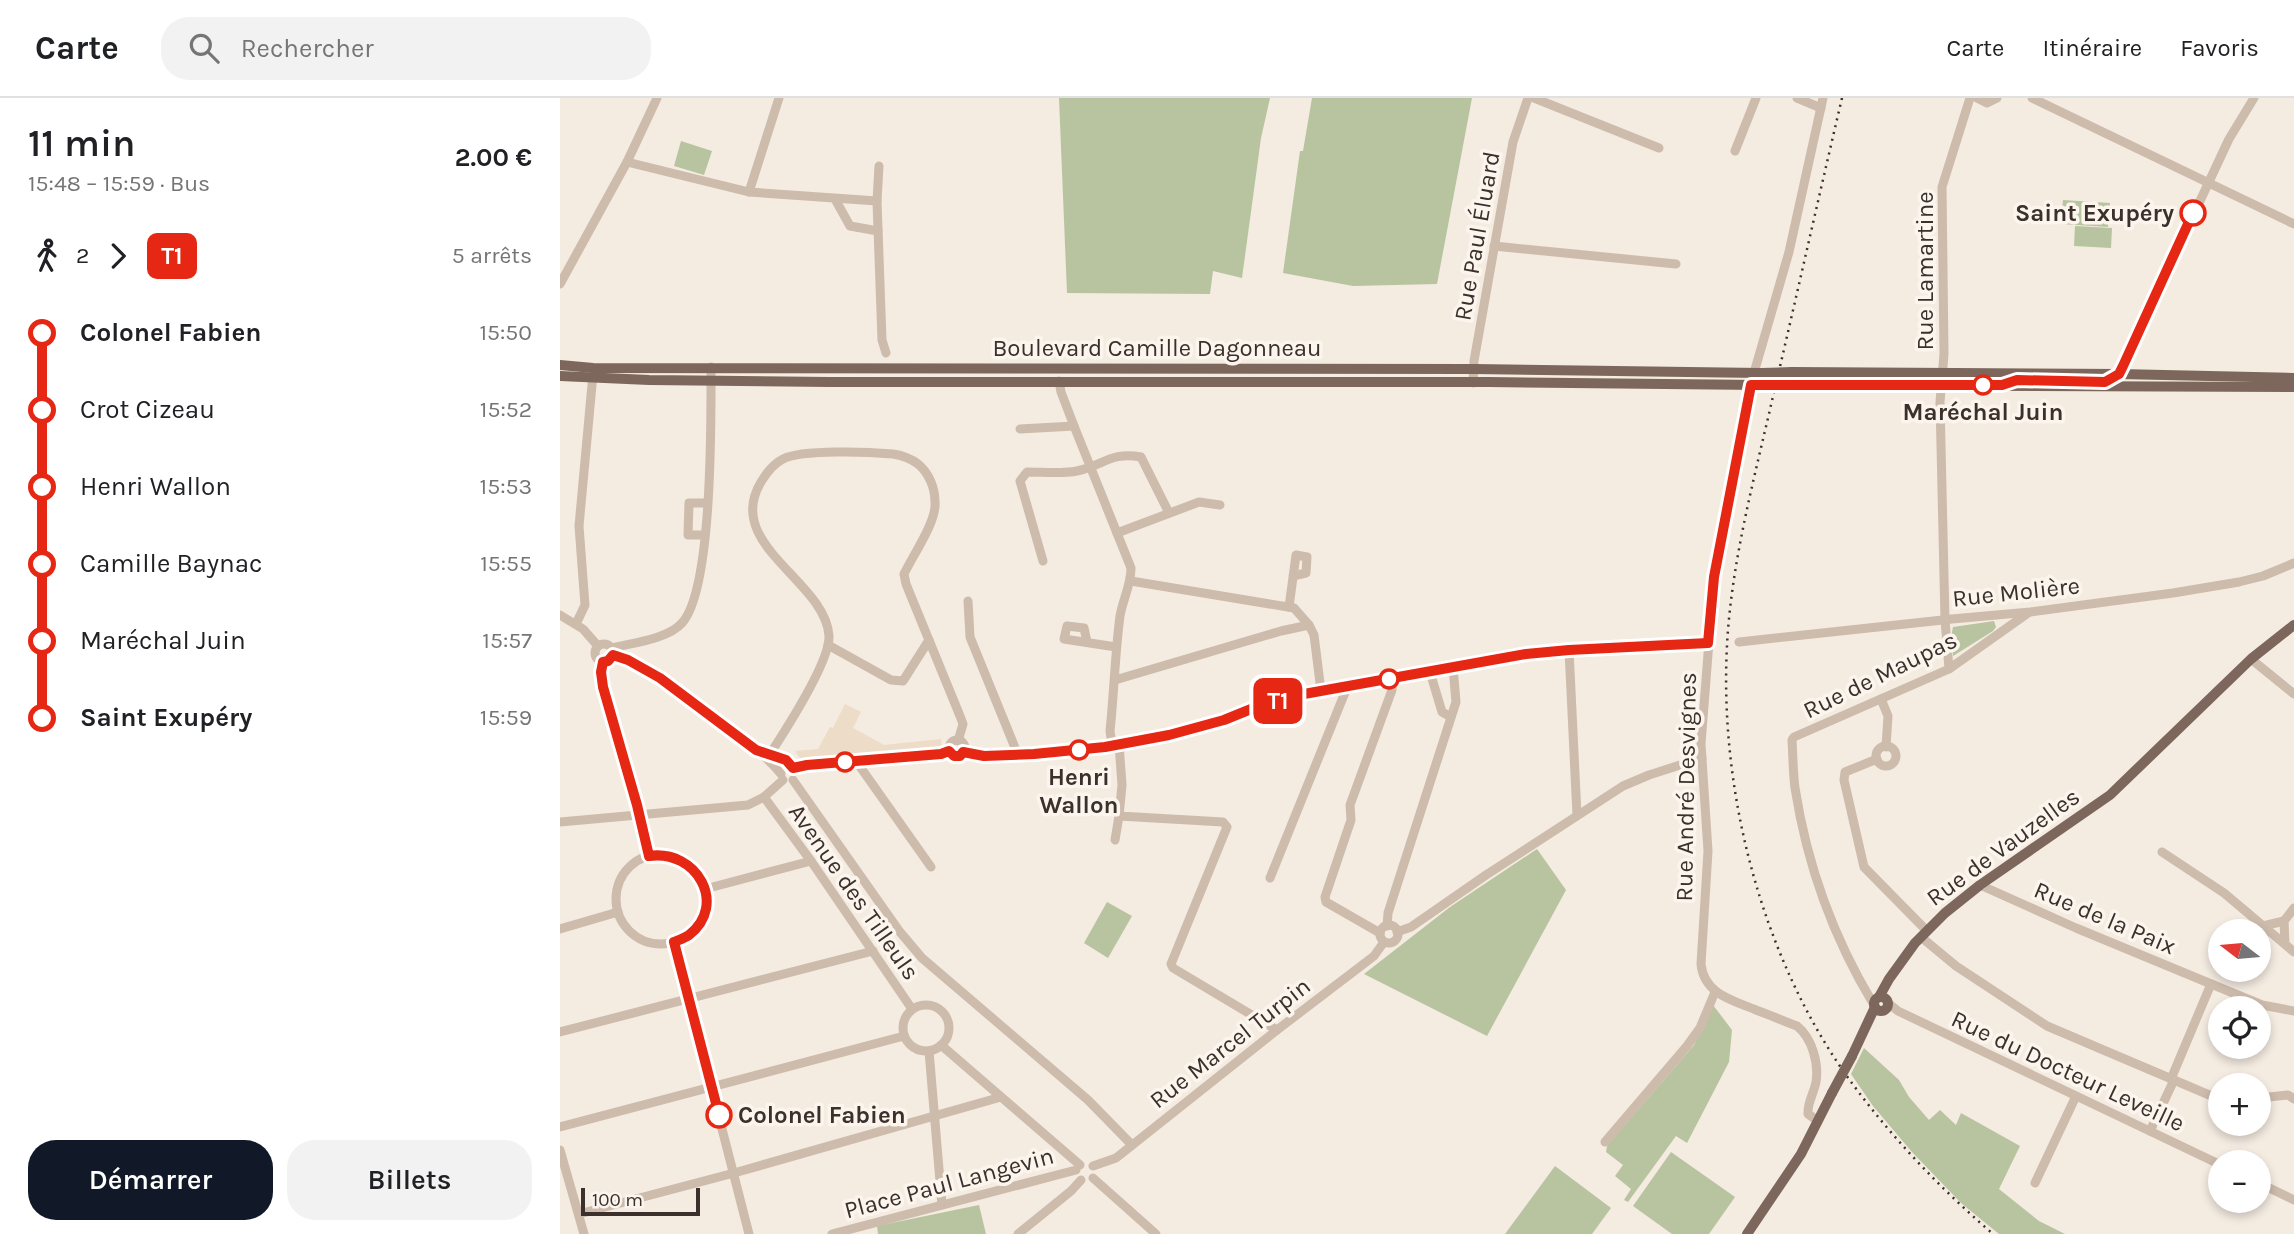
<!DOCTYPE html>
<html lang="fr">
<head>
<meta charset="utf-8">
<style>
  body { margin:0; font-family:Karla,sans-serif; background:#f2f2f2; color:#202124; height:100vh; display:flex; flex-direction:column; font-size:26px; white-space:nowrap }
  * { box-sizing:border-box; margin:0 }
  p { font-size:23px; color:#757577 }
  .icon { flex:none; width:38px; height:38px; fill:none; stroke:currentColor; stroke-width:2; stroke-linecap:round; stroke-linejoin:round }
  .map { position:relative; flex:1; overflow:hidden }
  .sheet { display:flex; flex-direction:column; background:#fff; width:560px }
  .sheet>* { flex:none }
  .badge { padding:0 14px; border-radius:10px; font-size:24px; line-height:46px }
  .needle { width:46px; rotate:286deg }
  .controls { position:absolute; left:1648px; top:821px; display:grid; gap:14px }
  .controls a { display:grid; place-items:center; width:63px; height:63px; border-radius:50%; background:#fff; box-shadow:0 4px 10px #0003; font-size:35px }
  .scale { position:absolute; left:21px; bottom:18px; width:119px; box-sizing:border-box; padding-left:7px; border:4px solid #3b302b; border-top:0; font-size:19px; line-height:24px; white-space:nowrap; color:#3b302b; -webkit-text-stroke:5px #fbf5ee; paint-order:stroke }
  .map>.badge { position:absolute; translate:-50% -50%; box-shadow:0 0 0 4px #fff }
  .legs { display:flex; align-items:center; gap:10px; height:77px; padding:0 28px; font-size:23px }
  .legs p { margin-inline-start:auto }
  .head { display:flex; align-items:center; justify-content:space-between; height:119px; padding:0 28px }
  h1 { font-size:38px; font-weight:600; line-height:52px }
  .cta { display:flex; gap:14px; margin-top:auto; padding:14px 28px }
  .cta a { flex:1; height:80px; border-radius:28px; background:#111827; color:#fff; font-size:28px; font-weight:600; line-height:80px; text-align:center }
  .cta a+a { background:#f2f2f2; color:#202124 }
  ul { padding:0 28px; list-style:none }
  li { display:flex; align-items:center; gap:24px; height:77px; font-size:26px }
  li i { display:grid; place-items:center; width:10px; height:100%; margin:0 9px; background:currentColor }
  li i::after { content:''; width:18px; height:18px; margin:-9px; border:5px solid; border-radius:50%; background:#fff }
  li p { margin-inline-start:auto }
  li:first-child i { background:linear-gradient(#0000 50%,currentColor 0) }
  li:last-child i { background:linear-gradient(currentColor 50%,#0000 0) }
  header { display:flex; align-items:center; gap:42px; box-sizing:border-box; height:98px; padding:0 35px; background:#fff; border-bottom:2px solid #e0e0e0 }
  header strong { font-size:33px }
  nav { display:flex; gap:38px; margin-inline-start:auto; font-size:24px }
  .search { width:490px; height:63px; background:#f2f2f2; display:flex; align-items:center; gap:18px; box-sizing:border-box; padding:0 24px; border-radius:28px; color:#757577; font-size:26px }
  main { display:flex; flex:1; min-height:0 }
  .map>svg:first-child { display:block }
  .green { fill:#b8c4a0 }
  .plaza { fill:#ecdcc8 }
  .lines { fill:none; stroke-linecap:round; stroke-linejoin:round }
  .minor { stroke:#cdbbac; stroke-width:9 }
  .major { stroke:#7d675c; stroke-width:10 }
  .rail { stroke:#3b302b; stroke-width:2.5; stroke-dasharray:2 5; stroke-linecap:butt }
  .major-bridge { stroke:#7d675c; stroke-width:10 }
  .line-1-casing { stroke:#fff; stroke-width:16 }
  .line-1 { stroke:#e52713; stroke-width:10 }
  .stop-1-dot { fill:#fff; stroke:#e52713; stroke-width:3.5 }
  .labels { text-anchor:middle; dominant-baseline:central; stroke-width:7; stroke-linejoin:round; paint-order:stroke }
  .stop-label { font-size:24px; font-weight:bold; fill:#3b302b; stroke:#fbf5ee }
  .street-label { font-size:24px; fill:#3b302b; stroke:#fbf5ee }
</style>
</head>
<body>
<header>
<strong>Carte</strong>
<div class="search"><svg class="icon" aria-label="search" viewBox="0 0 24 24"><circle cx="10" cy="10" r="6"/><path d="M15 15l6 6"/></svg>Rechercher</div>
<nav><a>Carte</a><a>Itinéraire</a><a>Favoris</a></nav>
</header>
<main>
<section class="sheet">
<div class="head"><div><h1>11 min</h1><p>15:48 – 15:59 · Bus</p></div><b>2.00 €</b></div>
<div class="legs"><svg class="icon" aria-label="walk" viewBox="0 0 24 24"><circle cx="13" cy="4" r="2"/><path d="M13 8l-2 6 4 7M11 14l-3 7M7 12l3-4h3l4 4"/></svg>2<svg class="icon" aria-label="forward" viewBox="0 0 24 24"><path d="M9 5l7 7-7 7"/></svg><b class="badge" style="background:#e52713;color:#fff">T1</b><p>5 arrêts</p></div>
<ul>
<li><i style="color:#e52713"></i><b>Colonel Fabien</b><p>15:50</p></li>
<li><i style="color:#e52713"></i><span>Crot Cizeau</span><p>15:52</p></li>
<li><i style="color:#e52713"></i><span>Henri Wallon</span><p>15:53</p></li>
<li><i style="color:#e52713"></i><span>Camille Baynac</span><p>15:55</p></li>
<li><i style="color:#e52713"></i><span>Maréchal Juin</span><p>15:57</p></li>
<li><i style="color:#e52713"></i><b>Saint Exupéry</b><p>15:59</p></li>
</ul>
<div class="cta"><a>Démarrer</a><a>Billets</a></div>
</section>
<div class="map">
<svg width="1734" height="1136" viewBox="0 0 1734 1136">
  <rect width="100%" height="100%" fill="#f4ebe1"/>
  <!-- green -->
  <g class="green">
    <polygon points="499,0 710,0 701,40 682,180 653,173 650,196 507,195"/>
    <polygon points="752,0 912,0 877,186 793,188 723,175 740,53 743,53"/>
    <polygon points="121,43 152,53 144,77 114,68"/>
    <polygon points="1503,102 1550,105 1548,129 1501,126"/>
    <polygon points="1515,128 1552,130 1551,150 1514,148"/>
    <polygon points="1434,523 1436,529 1433,533 1393,558 1392,534 1393,529"/>
    <polygon points="977,751 1006,792 927,938 804,876 890,809"/>
    <polygon points="547,804 572,818 548,860 524,845"/>
    <polygon points="1153,907 1172,932 1169,964 1127,1045 1116,1038 1068,1104 1064,1102 1071,1091 1055,1078 1063,1067 1046,1054 1047,1048 1134,947"/>
    <polygon points="1304,950 1339,982 1349,999 1369,1022 1380,1012 1396,1027 1401,1015 1460,1048 1439,1091 1479,1123 1505,1136 1439,1136 1401,1105 1352,1054 1313,1008 1291,976"/>
    <polygon points="1111,1054 1175,1099 1149,1136 1112,1136 1073,1108"/>
    <polygon points="995,1068 1051,1110 1032,1136 945,1136"/>
    <polygon points="419,1107 426,1136 318,1136 317,1128"/>
  </g>
  <!-- plaza -->
  <polygon class="plaza" points="285,606 301,614 293,630 324,647 381,641 382,650 241,662 235,653 258,651 270,629 273,630"/>
  <g class="lines">
    <!-- minor -->
    <g class="minor">
      <polyline points="974,0 1099,50"/>
      <polyline points="1237,0 1261,10"/>
      <polyline points="1417,0 1427,5 1437,0"/>
      <polyline points="1472,0 1734,126"/>
      <polyline points="1175,53 1196,0"/>
      <polyline points="67,64 189,94 317,103"/>
      <polyline points="319,68 317,103 322,242 326,255"/>
      <polyline points="189,94 219,0"/>
      <polyline points="275,101 290,128 318,133"/>
      <polyline points="934,148 1116,166"/>
      <polyline points="0,186 67,64 97,0"/>
      <polyline points="1559,276 1669,41 1694,0"/>
      <path d="M499 283 501 294 514 328 571 470C571 487 563 501 560 518 555 556 554 595 550 633L552 647"/>
      <polyline points="913,285 914,263 953,44 968,0"/>
      <polyline points="1444,286 1457,282 1545,284 1557,277"/>
      <polyline points="460,331 514,328"/>
      <polyline points="557,435 639,404 660,407"/>
      <polyline points="145,437 128,437 129,405 147,405"/>
      <path d="M483 463 460 383 467 374C483 374 502 376 517 373 543 368 551 353 581 359L609 415"/>
      <polyline points="571,483 734,510 749,527 754,537 761,593"/>
      <polyline points="408,503 410,539 458,657"/>
      <polyline points="729,509 736,457 747,459 746,475 733,478"/>
      <polyline points="0,517 23,531 38,548"/>
      <polyline points="16,526 25,507 19,428 33,276"/>
      <polyline points="527,544 524,530 507,528 504,541 556,549"/>
      <polyline points="1179,544 1392,521 1470,514 1613,495 1679,484 1703,478 1734,465"/>
      <circle cx="44" cy="555" r="9"/>
      <polyline points="268,547 331,582 343,583 369,542"/>
      <path d="M52 550C72 545 108 541 122 525 153 491 151 319 151 269"/>
      <polyline points="1009,552 1017,717"/>
      <path d="M53 557C96 572 132 603 167 630 186 644 206 657 221 676"/>
      <polyline points="1691,561 1734,596"/>
      <polyline points="43,564 41,574 43,589 80,717 89,758"/>
      <polyline points="1389,571 1385,522 1380,304 1384,256 1382,89 1410,0"/>
      <polyline points="870,574 882,614 891,619"/>
      <polyline points="555,582 721,533 749,527"/>
      <polyline points="1321,601 1328,618 1326,649"/>
      <circle cx="397" cy="650" r="8"/>
      <polyline points="559,646 562,687 559,718 663,724 667,729 611,866 613,870 717,932"/>
      <circle cx="1326" cy="658" r="10"/>
      <polyline points="403,654 424,658 474,656 545,649 609,637 664,622 701,607 744,596 966,556 1009,552 1148,545"/>
      <polyline points="208,656 226,662 230,669"/>
      <path d="M210 656C225 633 270 564 269 538 266 483 163 447 201 384 207 374 213 366 223 361 242 351 310 354 333 356 341 357 352 361 358 366 369 375 375 390 375 404 377 423 353 457 344 476L346 486 400 618 403 626 398 643"/>
      <polyline points="1317,661 1285,674 1284,682 1304,769 1367,833"/>
      <polyline points="296,663 371,769"/>
      <polyline points="233,670 247,667 381,656 389,653"/>
      <polyline points="233,682 340,834 362,860 528,1002 572,1047"/>
      <polyline points="204,699 251,763 352,911"/>
      <polyline points="0,724 188,707 204,699 223,682"/>
      <polyline points="555,742 559,718"/>
      <polyline points="1602,754 1664,795 1734,854"/>
      <circle cx="101" cy="801" r="45"/>
      <polyline points="710,780 788,587"/>
      <polyline points="1420,787 1516,830 1702,907 1734,913"/>
      <polyline points="145,791 251,763"/>
      <circle cx="829" cy="836" r="9"/>
      <polyline points="827,828 828,815 896,604 893,569"/>
      <polyline points="1703,828 1724,823"/>
      <polyline points="0,831 58,814"/>
      <polyline points="837,834 851,829 926,777 1063,688 1089,677 1142,660"/>
      <polyline points="820,835 766,804 765,799 791,722 790,707 832,592 832,581"/>
      <polyline points="1361,839 1396,868 1487,928 1661,1002"/>
      <polyline points="114,844 189,1136"/>
      <polyline points="1725,846 1724,823 1734,810"/>
      <polyline points="1328,905 1338,913 1661,1067"/>
      <circle cx="366" cy="930" r="23"/>
      <path d="M1314 907C1274 841 1247 767 1235 690 1233 675 1233 658 1232 642L1234 639 1389 571 1468 515"/>
      <polyline points="0,934 313,853"/>
      <polyline points="381,947 520,1067"/>
      <polyline points="369,953 382,1107"/>
      <polyline points="1611,981 1651,886"/>
      <polyline points="1699,1000 1728,997 1734,1001"/>
      <path d="M1258 1023 1248 1016C1247 1005 1254 995 1256 984 1259 965 1252 940 1237 928 1223 923 1210 917 1196 912 1172 902 1144 896 1141 866L1148 753 1141 646 1154 479 1187 299 1229 154 1263 0"/>
      <polyline points="0,1029 344,938"/>
      <polyline points="1590,1033 1614,982"/>
      <polyline points="1045,1044 1127,948 1140,930 1155,894"/>
      <polyline points="0,1052 24,1136"/>
      <polyline points="533,1068 556,1060 717,932 814,858 824,844"/>
      <polyline points="533,1080 596,1136"/>
      <polyline points="1475,1085 1516,998"/>
      <polyline points="1699,1085 1734,1102"/>
      <polyline points="19,1116 174,1075 441,999"/>
      <polyline points="272,1136 516,1072"/>
      <polyline points="458,1136 511,1093 521,1082"/>
    </g>
    <!-- major -->
    <g class="major">
      <polyline points="0,267 33,270 914,271 1201,275"/>
      <polyline points="1232,274 1559,276 1734,280"/>
      <polyline points="0,278 89,282 269,284 929,284 1199,287"/>
      <polyline points="1229,287 1734,289"/>
      <circle cx="1321" cy="906" r="7"/>
      <polyline points="1319,899 1329,881 1355,845 1385,815 1420,787 1550,697 1691,561 1734,527"/>
      <polyline points="1292,958 1315,909"/>
      <polyline points="1187,1136 1241,1056 1272,995"/>
    </g>
    <!-- rail -->
    <path class="rail" d="M1282 0C1258 102 1235 205 1211 307 1194 381 1174 456 1168 532 1156 686 1201 863 1294 988 1335 1043 1381 1091 1433 1136"/>
    <!-- major-bridge -->
    <g class="major-bridge">
      <polyline points="1201,275 1232,274"/>
      <polyline points="1199,287 1229,287"/>
      <polyline points="1272,995 1292,958"/>
    </g>
  </g>
  <g class="lines">
    <defs>
      <path id="line-1" d="M159 1017 114 844C119 842 125 840 129 837 168 807 137 751 89 758L77 707 43 589 41 574 43 564 48 563 53 557 68 562 100 580 196 652 226 662 233 670 247 667 381 656 389 653 394 658H400L403 654 424 658 474 656 545 649 609 637 664 622 701 607 744 596 966 556 1009 552 1148 545 1154 479 1191 287H1442L1457 282 1545 284 1559 276 1563 268 1633 115"/>
    </defs>
    <!-- line-1 casing -->
    <use href="#line-1" class="line-1-casing"/>
    <!-- line-1 -->
    <use href="#line-1" class="line-1"/>
  </g>
  <!-- markers -->
  <g class="stop-1-dot">
    <circle cx="1633" cy="115" r="12"/>
    <circle cx="1423" cy="287" r="9"/>
    <circle cx="829" cy="581" r="9"/>
    <circle cx="519" cy="652" r="9"/>
    <circle cx="285" cy="664" r="9"/>
    <circle cx="159" cy="1017" r="12"/>
  </g>
  <g class="labels">
    <!-- stop labels -->
    <g class="stop-label">
      <text x="1614" y="115" text-anchor="end">Saint Exupéry</text>
      <text x="1423" y="314">Maréchal Juin</text>
      <text x="519" y="679">Henri<tspan x="519" dy="28">Wallon</tspan></text>
      <text x="178" y="1017" text-anchor="start">Colonel Fabien</text>
    </g>
    <!-- street labels -->
    <g class="street-label">
      <text transform="translate(917 138) rotate(-80)">Rue Paul Éluard</text>
      <text transform="translate(1365 173) rotate(-90)">Rue Lamartine</text>
      <text x="597" y="250">Boulevard Camille Dagonneau</text>
      <text transform="translate(1456 494) rotate(-6)">Rue Molière</text>
      <text transform="translate(1320 577) rotate(-26)">Rue de Maupas</text>
      <text transform="translate(1126 689) rotate(-89)">Rue André Desvignes</text>
      <text transform="translate(1443 749) rotate(-36)">Rue de Vauzelles</text>
      <text transform="translate(294 794) rotate(55)">Avenue des Tilleuls</text>
      <text transform="translate(1545 820) rotate(23)">Rue de la Paix</text>
      <text transform="translate(670 945) rotate(-38)">Rue Marcel Turpin</text>
      <text transform="translate(1508 973) rotate(25)">Rue du Docteur Leveille</text>
      <text transform="translate(389 1085) rotate(-15)">Place Paul Langevin</text>
    </g>
  </g>
</svg>
<div class="controls">
<a><svg class="needle" viewBox="-14 -14 28 28"><path d="M0-13l5 13h-10z" fill="#e53935"/><path d="M0 13l5-13h-10z" fill="#757577"/></svg></a>
<a><svg class="icon" aria-label="locate" viewBox="0 0 24 24"><circle cx="12" cy="12" r="6"/><path d="M12 2v4M12 18v4M2 12h4M18 12h4"/></svg></a>
<a>+</a>
<a>−</a>
</div>
<div class="scale">100 m</div>
<b class="badge" style="left:718px;top:603px;background:#e52713;color:#fff">T1</b>
</div>
</main>
</body>
</html>
